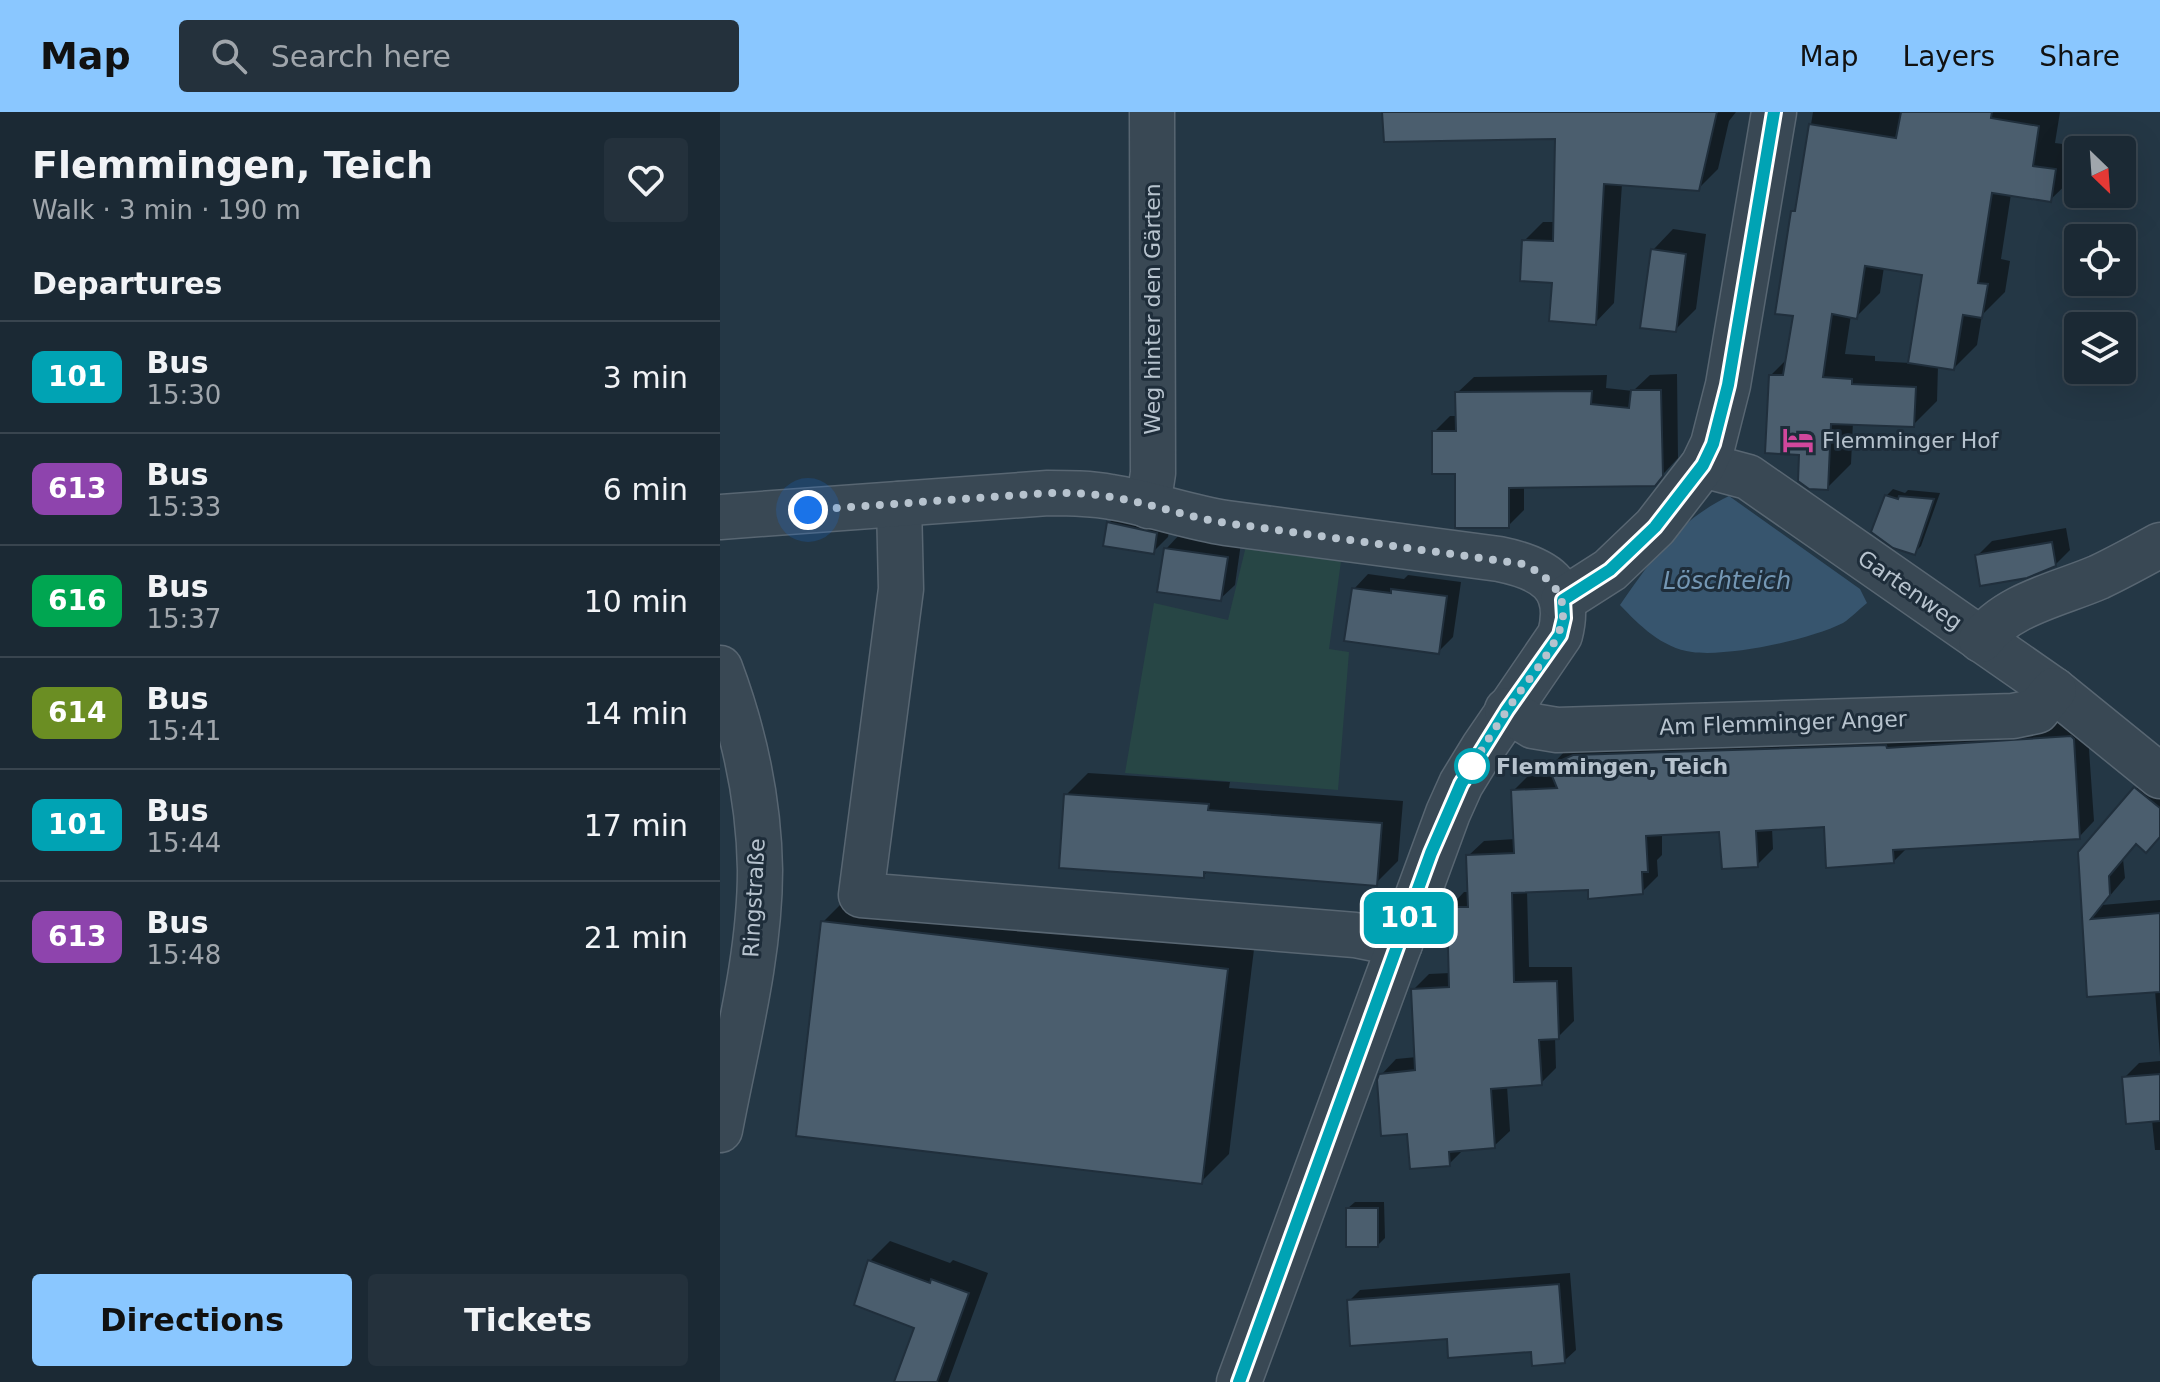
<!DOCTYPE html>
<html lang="en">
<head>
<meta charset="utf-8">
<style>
  body { margin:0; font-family:"DejaVu Sans",sans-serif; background:#24313c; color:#f1f3f6; height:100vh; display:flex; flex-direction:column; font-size:30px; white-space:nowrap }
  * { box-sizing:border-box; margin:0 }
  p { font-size:26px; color:#a0a6ac }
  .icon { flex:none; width:44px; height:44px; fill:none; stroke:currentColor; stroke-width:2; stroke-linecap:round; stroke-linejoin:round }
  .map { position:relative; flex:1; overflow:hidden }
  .sheet { display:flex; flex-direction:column; background:#1b2934; width:720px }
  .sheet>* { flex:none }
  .badge { padding:0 16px; border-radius:12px; font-size:28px; line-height:52px }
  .needle { width:52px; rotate:155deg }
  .controls { position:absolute; left:1344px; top:24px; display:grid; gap:16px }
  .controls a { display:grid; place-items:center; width:72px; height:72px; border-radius:8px; background:#1b2934; box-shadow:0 8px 32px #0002,0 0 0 2px #39454f; font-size:40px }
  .you { position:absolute; width:40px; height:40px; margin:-20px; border:6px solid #fff; border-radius:50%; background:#1a73e8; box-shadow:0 0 0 12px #1a73e833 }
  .map>.badge { position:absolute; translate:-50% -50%; box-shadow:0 0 0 4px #fff }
  h2 { padding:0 32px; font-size:30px; line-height:72px }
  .round { display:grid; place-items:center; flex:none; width:84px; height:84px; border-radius:8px; background:#24313c }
  .summary { display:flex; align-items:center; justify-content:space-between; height:136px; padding:0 32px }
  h1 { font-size:38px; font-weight:800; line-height:60px }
  .button { display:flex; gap:16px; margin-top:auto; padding:16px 32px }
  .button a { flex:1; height:92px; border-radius:8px; background:#8ac7ff; color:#111; font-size:32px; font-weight:800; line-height:92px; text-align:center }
  .button a+a { background:#24313c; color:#f1f3f6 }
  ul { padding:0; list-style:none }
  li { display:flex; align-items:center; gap:24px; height:112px; padding:0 32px; border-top:2px solid #39454f }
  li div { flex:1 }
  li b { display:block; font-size:30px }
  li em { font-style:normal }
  li .badge { min-width:88px; font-weight:700; text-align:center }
  header { display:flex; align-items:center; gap:48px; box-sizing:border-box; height:112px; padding:0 40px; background:#8ac7ff; color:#111 }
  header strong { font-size:38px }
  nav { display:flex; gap:44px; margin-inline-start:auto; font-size:28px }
  .search { width:560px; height:72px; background:#24313c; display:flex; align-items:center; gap:20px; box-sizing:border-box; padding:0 28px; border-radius:8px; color:#a0a6ac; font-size:30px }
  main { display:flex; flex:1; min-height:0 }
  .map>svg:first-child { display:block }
  .green { fill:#274645 }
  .water { fill:#37556e }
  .shadow { fill:#0007; fill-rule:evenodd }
  .building { fill:#4b5e6e; stroke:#202f3c; stroke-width:2 }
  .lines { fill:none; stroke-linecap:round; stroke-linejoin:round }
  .minor-casing { stroke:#586672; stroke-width:47 }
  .minor { stroke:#394854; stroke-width:44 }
  .line-casing { stroke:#fff; stroke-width:18 }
  .line { stroke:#00a3b4; stroke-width:12 }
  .walk { stroke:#b7c3ce; stroke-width:8; stroke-dasharray:0 14.4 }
  .stop-dot { fill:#fff; stroke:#00a3b4; stroke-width:4 }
  .labels { text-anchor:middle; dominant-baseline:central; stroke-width:6; stroke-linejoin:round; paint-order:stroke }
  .street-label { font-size:22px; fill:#b7c3ce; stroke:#1e2d3a }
  .poi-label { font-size:22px; fill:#b7c3ce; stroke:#1e2d3a; text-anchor:start }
  .stop-label { font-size:22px; font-weight:bold; fill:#b7c3ce; stroke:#1e2d3a; text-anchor:start }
  .water-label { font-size:24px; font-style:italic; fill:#7497b4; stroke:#1e2d3a }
</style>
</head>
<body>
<header>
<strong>Map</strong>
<div class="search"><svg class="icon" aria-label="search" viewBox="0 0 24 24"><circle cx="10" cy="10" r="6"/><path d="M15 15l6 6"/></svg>Search here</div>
<nav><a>Map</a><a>Layers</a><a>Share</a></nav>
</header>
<main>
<section class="sheet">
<div class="summary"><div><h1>Flemmingen, Teich</h1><p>Walk · 3 min · 190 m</p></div><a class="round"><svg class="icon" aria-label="heart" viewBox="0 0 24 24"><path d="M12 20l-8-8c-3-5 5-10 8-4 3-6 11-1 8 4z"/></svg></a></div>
<h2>Departures</h2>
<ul>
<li><span class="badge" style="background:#00a3b4;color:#fff">101</span><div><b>Bus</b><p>15:30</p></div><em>3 min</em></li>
<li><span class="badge" style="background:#8e44ad;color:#fff">613</span><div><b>Bus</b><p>15:33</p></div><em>6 min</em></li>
<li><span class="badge" style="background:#00a651;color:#fff">616</span><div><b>Bus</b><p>15:37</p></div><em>10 min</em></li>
<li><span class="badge" style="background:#6b8e23;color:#fff">614</span><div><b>Bus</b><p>15:41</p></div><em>14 min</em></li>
<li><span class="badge" style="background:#00a3b4;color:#fff">101</span><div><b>Bus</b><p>15:44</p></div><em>17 min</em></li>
<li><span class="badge" style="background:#8e44ad;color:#fff">613</span><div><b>Bus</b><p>15:48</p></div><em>21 min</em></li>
</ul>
<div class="button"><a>Directions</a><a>Tickets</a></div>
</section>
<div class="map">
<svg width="1440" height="1270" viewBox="0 0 1440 1270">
  <rect width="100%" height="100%" fill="#243745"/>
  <!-- green -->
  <polygon class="green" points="526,434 622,442 609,537 629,540 618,678 405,661 434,491 508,508"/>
  <!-- water -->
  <path class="water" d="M1009 384 1140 477 1147 491C1139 497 1131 506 1123 511 1089 528 1009 545 972 540 942 536 919 513 900 493 933 446 956 410 1009 384Z"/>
  <!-- shadow -->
  <g class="shadow">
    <polygon points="664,0 1016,0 1009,9 998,57 979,76 902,72 894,191 875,211 834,169 804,129 823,110 836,110 837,25"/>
    <path d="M1093 0H1340L1335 31 1358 34 1354 65 1330 88 1291 82 1281 147 1290 149 1285 180 1262 203 1257 233 1234 256 1218 254 1217 289 1193 313 1133 310 1131 352 1107 376 1081 341 1051 263 1068 246 1075 203 1072 100 1078 94ZM1164 155 1204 162 1190 251 1155 249V244L1125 242 1131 203 1137 204 1160 181Z"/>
    <polygon points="953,117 986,122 976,197 956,217 933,138"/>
    <polygon points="957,262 958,346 934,372 804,373 804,398 788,414 737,360 714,320 730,304 738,304 737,281 754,265 887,263 886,276 913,279 930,263"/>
    <polygon points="1173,377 1185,381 1188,378 1220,381 1201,434 1194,441 1166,384"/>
    <polygon points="403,396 451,407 448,425 433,440 389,411"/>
    <polygon points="1346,416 1350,438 1335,453 1257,444 1272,429"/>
    <polygon points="460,422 521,431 515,473 500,487 446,437"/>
    <polygon points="648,462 684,467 688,463 741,470 733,525 718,540 634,477"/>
    <polygon points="1367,609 1374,709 1359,725 1188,735 1174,749 1105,713 1052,716 1053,737 1037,753 1001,718 942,721 942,743 937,748 938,764 922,780 870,776 807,778 809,855 852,855 854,909 838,925 835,925 836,956 821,971 787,974 790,1019 774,1034 744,1037 729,1052 689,1020 661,963 676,947 697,945 693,878 709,862 730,861 729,796 744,780 749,780 748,744 764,729 795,727 793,679 808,664 833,662 830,655 845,639"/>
    <polygon points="368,661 510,670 509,676 683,689 678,749 656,771 488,759 483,764 346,683"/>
    <polygon points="1430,661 1440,667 1440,724 1418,731 1403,747 1405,766 1382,793 1440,788 1440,945 1435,878 1368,883 1360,741"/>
    <polygon points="132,781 535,829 509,1042 481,1070 103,810"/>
    <polygon points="1440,949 1440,1038 1435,1038 1432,1008 1404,966 1419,951"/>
    <polygon points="635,1090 664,1090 665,1126 658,1133 628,1096"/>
    <polygon points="170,1129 230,1151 233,1148 268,1161 228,1270 176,1270 196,1215 150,1149"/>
    <polygon points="850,1161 856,1238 844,1249 813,1238 729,1225 629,1189 640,1178"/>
  </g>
  <!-- building -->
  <g class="building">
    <polygon points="662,0 997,0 979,79 884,72 876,213 829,209 832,171 800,169 802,128 833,129 835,27 664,30"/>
    <polygon points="1181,0 1272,0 1271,6 1319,14 1313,54 1336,57 1331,90 1272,81 1258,171 1268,172 1262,206 1243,203 1234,258 1188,251 1202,163 1145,154 1137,207 1112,202 1103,265 1132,267 1132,272 1196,275 1194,315 1111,312 1108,378 1089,377 1078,369 1079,343 1045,341 1049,263 1063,263 1073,204 1055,202 1071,99 1075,99 1089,12 1176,26"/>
    <polygon points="931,137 966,142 956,220 920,216"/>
    <polygon points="911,278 941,278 943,364 935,374 789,376 789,416 735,416 735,362 712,362 712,319 736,319 735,280 872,279 871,292 909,296"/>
    <polygon points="1165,383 1178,387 1179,384 1214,387 1195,443 1173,436 1151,420"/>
    <polygon points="387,410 437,421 434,442 383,434"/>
    <polygon points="1332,430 1336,454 1307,466 1260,474 1255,443"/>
    <polygon points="444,436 508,445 501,489 437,480"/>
    <polygon points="632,476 671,481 671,477 727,484 719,542 624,529"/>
    <polygon points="1351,624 1354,627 1360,727 1173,738 1174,751 1106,756 1104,715 1036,719 1038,755 1002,757 999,720 926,724 928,760 922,760 923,782 868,787 868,778 792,781 794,870 837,869 839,927 819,928 822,973 771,977 775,1036 729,1040 730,1054 690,1057 687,1022 661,1024 657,968 659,962 695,958 691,877 729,875 727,795 748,795 746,743 794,741 791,678 837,676 828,654 853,643 1166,633 1167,636"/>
    <polygon points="1414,675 1440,696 1440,725 1426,741 1416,732 1389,764 1390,783 1371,807 1440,801 1440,880 1367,885 1358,740"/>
    <polygon points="344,682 489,692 488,698 662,711 657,774 484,760 484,766 339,756"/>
    <polygon points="101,809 508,857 482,1072 76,1024"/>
    <polygon points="1440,962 1440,1009 1406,1012 1402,965"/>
    <rect x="626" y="1096" width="32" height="39"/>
    <polygon points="148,1148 210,1171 211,1167 249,1181 217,1270 174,1270 194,1216 134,1193"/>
    <polygon points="839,1172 845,1251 812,1254 811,1240 728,1246 727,1227 630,1234 627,1188"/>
  </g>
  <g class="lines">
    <defs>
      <g id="minor">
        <polyline points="983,353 1028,365 1334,578 1440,664"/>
        <polyline points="179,392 181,477 141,783 635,823 680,832"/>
        <polyline points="428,394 433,361 432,0"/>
        <path d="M0 405 328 381C349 381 370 381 391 385 430 391 467 405 506 411L779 447C823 456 853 472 840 523L763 636 741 672 728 701 519 1270"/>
        <polyline points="843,488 890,458 935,415 983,353 993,332 1008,273 1054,0"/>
        <path d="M1261 528C1287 492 1340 482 1379 465 1400 455 1420 444 1440 433"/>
        <path d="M0 556C24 620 39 689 40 758 40 845 16 933 0 1018"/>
        <polyline points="787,598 813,614 837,618 1293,604 1317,599 1334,578"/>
      </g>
    </defs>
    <!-- minor casing -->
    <use href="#minor" class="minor-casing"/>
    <!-- minor -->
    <use href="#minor" class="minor"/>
  </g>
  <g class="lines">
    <defs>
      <polyline id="line" points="519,1270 711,741 741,672 787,598 840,523 844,506 843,488 890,458 935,415 983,353 993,332 1008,273 1054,0"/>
    </defs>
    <!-- line casing -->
    <use href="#line" class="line-casing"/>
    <!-- line -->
    <use href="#line" class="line"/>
    <!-- walk -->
    <path class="walk" d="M88 398 328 381C349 381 370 381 391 385 430 391 467 405 506 411L804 452C876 489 833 535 799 581 782 605 767 629 752 654"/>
  </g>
  <!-- icons -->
  <defs>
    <symbol id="hotel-bare" viewBox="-9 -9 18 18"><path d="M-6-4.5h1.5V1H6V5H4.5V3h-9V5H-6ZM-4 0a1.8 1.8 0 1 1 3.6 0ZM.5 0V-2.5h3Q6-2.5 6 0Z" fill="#d1479c" stroke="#1e2d3a" stroke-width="2.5" paint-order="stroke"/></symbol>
  </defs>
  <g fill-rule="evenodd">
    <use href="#hotel-bare" x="1056" y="306" width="44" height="44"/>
  </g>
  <!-- markers -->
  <circle class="stop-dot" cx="752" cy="654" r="16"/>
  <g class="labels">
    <!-- street labels -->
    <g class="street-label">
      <text transform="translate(432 197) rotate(-90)">Weg hinter den Gärten</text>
      <text transform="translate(1190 478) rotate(35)">Gartenweg</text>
      <text transform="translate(1063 611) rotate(-2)">Am Flemminger Anger</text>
      <text transform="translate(34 786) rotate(-87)">Ringstraße</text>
    </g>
    <!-- poi labels -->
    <g class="poi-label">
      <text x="1102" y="328">Flemminger Hof</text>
    </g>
    <!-- stop labels -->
    <g class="stop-label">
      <text x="776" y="654">Flemmingen, Teich</text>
    </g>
    <!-- water labels -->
    <g class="water-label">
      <text x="1007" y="469">Löschteich</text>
    </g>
  </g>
</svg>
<div class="controls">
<a><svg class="needle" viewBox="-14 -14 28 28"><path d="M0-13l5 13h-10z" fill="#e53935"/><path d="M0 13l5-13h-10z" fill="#a0a6ac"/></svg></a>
<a><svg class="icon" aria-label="locate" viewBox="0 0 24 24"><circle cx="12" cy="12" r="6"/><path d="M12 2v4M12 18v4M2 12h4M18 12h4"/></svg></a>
<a><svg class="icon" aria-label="layers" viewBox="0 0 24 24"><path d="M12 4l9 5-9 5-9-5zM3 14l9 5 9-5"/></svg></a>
</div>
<div class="you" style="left:88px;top:398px"></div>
<b class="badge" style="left:689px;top:806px;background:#00a3b4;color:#fff">101</b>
</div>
</main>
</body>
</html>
